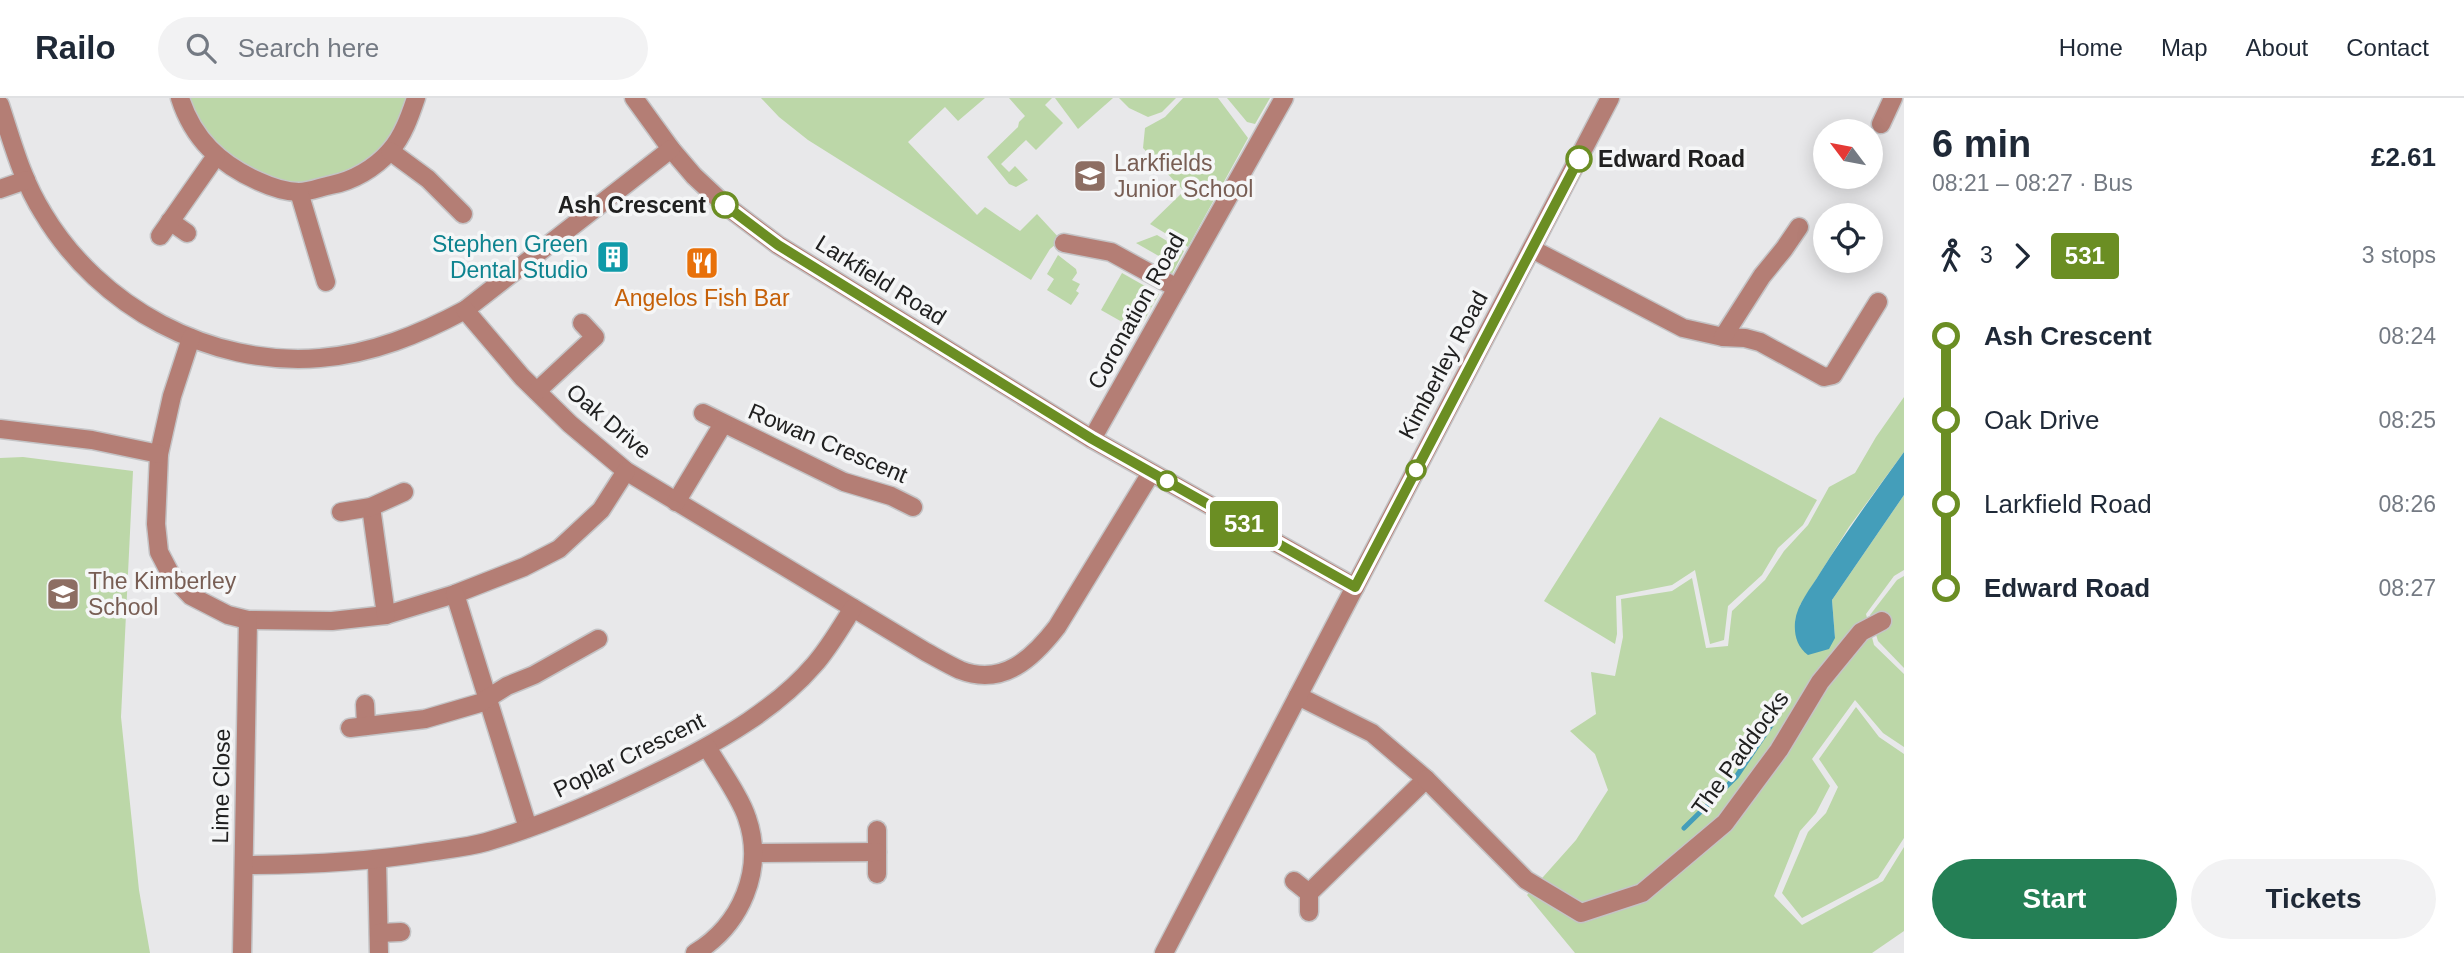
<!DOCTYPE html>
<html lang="en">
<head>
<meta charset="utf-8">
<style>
  body { margin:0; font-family:Helvetica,sans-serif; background:#f2f2f3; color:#1f2937; height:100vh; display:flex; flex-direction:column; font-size:26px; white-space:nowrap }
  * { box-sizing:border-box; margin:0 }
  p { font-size:23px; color:#747a83 }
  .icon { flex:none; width:38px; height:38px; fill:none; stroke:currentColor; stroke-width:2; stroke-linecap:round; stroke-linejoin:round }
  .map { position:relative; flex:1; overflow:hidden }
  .drawer { display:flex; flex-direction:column; background:#fff; width:560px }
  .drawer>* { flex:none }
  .badge { padding:0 14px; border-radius:5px; font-size:24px; line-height:46px }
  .needle { width:46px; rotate:302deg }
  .controls { position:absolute; left:1813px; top:21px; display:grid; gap:14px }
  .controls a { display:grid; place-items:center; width:70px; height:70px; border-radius:50%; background:#fff; box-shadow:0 4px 18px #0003; font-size:35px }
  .map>.badge { position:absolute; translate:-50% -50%; box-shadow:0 0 0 4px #fff }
  .legs { display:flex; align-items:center; gap:10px; height:77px; padding:0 28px; font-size:23px }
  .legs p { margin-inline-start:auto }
  .head { display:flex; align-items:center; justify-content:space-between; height:119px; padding:0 28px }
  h1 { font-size:38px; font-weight:700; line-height:52px }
  .button { display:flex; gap:14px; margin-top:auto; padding:14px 28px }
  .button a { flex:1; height:80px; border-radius:42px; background:#247f55; color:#fff; font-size:28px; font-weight:700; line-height:80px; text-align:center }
  .button a+a { background:#f2f2f3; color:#1f2937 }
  ul { padding:0 28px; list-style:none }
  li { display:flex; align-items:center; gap:24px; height:84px; font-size:26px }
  li i { display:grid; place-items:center; width:10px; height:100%; margin:0 9px; background:currentColor }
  li i::after { content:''; width:18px; height:18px; margin:-9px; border:5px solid; border-radius:50%; background:#fff }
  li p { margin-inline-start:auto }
  li:first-child i { background:linear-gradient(#0000 50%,currentColor 0) }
  li:last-child i { background:linear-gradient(currentColor 50%,#0000 0) }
  header { display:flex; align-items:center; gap:42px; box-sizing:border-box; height:98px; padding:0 35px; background:#fff; border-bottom:2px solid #e0e1e3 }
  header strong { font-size:33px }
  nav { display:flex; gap:38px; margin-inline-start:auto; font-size:24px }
  .search { width:490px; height:63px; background:#f2f2f3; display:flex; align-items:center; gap:18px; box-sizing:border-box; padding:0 24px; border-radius:38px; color:#747a83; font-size:26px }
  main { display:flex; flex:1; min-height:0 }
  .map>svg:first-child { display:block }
  .green { fill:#bcd7a8 }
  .water { fill:#449eba }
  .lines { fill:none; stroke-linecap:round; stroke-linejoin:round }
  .stream { stroke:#449eba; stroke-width:5 }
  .minor-casing { stroke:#c4c4c6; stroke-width:21 }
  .minor { stroke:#b47e75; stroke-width:18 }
  .line-1-casing { stroke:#fff; stroke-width:16 }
  .line-1 { stroke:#6b8e23; stroke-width:10 }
  .stop-1-dot { fill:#fff; stroke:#6b8e23; stroke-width:3.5 }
  .labels { text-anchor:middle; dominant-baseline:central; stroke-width:7; stroke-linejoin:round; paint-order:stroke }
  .stop-label { font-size:23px; font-weight:bold; fill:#202020; stroke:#f5f6f7; text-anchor:start }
  .education-label { font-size:23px; fill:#785e54; stroke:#f5f6f7; text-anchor:start }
  .culture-label { font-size:23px; fill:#0d838f; stroke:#f5f6f7; text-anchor:end }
  .street-label { font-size:23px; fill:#202020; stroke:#f5f6f7 }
  .food-label { font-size:23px; fill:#c56008; stroke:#f5f6f7 }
</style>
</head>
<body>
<header>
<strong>Railo</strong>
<div class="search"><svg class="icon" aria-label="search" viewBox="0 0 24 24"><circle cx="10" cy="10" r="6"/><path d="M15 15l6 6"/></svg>Search here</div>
<nav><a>Home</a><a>Map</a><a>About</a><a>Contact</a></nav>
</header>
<main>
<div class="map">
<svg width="1904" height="855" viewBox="0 0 1904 855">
  <rect width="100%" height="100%" fill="#e8e8ea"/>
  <!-- green -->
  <g class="green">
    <polygon points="188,0 410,0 393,37 377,56 358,71 301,87 273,82 224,57 199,27"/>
    <polygon points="761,0 985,0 958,23 945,9 908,44 977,117 985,109 1020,133 1037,116 1061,142 1050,151 1031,182 808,42 779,19"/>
    <polygon points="1009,0 1052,0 1045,7 1063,25 1036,52 1026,42 1001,66 1009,74 1015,68 1028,82 1016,89 1009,86 987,59 1018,29 1019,24 1025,18"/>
    <polygon points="1055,0 1113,0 1078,31"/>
    <polygon points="1119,0 1176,0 1162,14 1148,19 1129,10"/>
    <polygon points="1183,0 1218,0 1248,40 1188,149 1150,126 1184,93 1143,50 1145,30 1165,19"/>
    <polygon points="1227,0 1270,0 1255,26 1247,24"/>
    <polygon points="1157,137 1184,153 1171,178 1164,161 1136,145"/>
    <polygon points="1058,157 1076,171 1077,175 1072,182 1080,186 1076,193 1079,195 1071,207 1047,192 1054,181 1047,176"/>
    <polygon points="1122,175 1159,196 1138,233 1101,212"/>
    <polygon points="1904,299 1904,354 1849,429 1800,507 1835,540 1832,502 1904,397 1904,472 1894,478 1866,516 1874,547 1904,576 1904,649 1883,635 1855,602 1812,661 1830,688 1816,715 1800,733 1774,798 1802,827 1883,783 1904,749 1904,833 1872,855 1575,855 1527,797 1576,742 1608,692 1595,656 1570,633 1596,616 1591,574 1615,578 1623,539 1621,501 1672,493 1692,480 1706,550 1728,548 1732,513 1765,482 1784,453 1808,427 1829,389 1855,375 1876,339"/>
    <polygon points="1660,319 1817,402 1803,427 1778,450 1762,477 1728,508 1724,542 1710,546 1695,472 1672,487 1616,498 1617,536 1615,546 1544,503"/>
    <polygon points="23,359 133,373 121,619 139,792 150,855 0,855 0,360"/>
    <polygon points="1904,478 1904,570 1878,543 1870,517 1897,482"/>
    <polygon points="1856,609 1879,639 1904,656 1904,740 1878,780 1802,820 1782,795 1808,734 1826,715 1838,689 1819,661"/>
  </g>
  <!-- water -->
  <path class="water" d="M1904 354V397L1832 502 1835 540 1829 551 1808 557C1797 549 1794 537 1795 524 1797 506 1811 490 1820 475 1846 434 1875 394 1904 354Z"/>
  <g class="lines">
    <!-- stream -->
    <polyline class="stream" points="1684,730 1736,679 1778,617"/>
    <defs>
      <g id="minor">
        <path d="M180 0C193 41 220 66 258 83 271 89 285 94 299 94 309 94 321 89 331 87 353 83 375 70 390 53 403 38 410 18 416 0"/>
        <polyline points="634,0 671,51 694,78 725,107 778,147 1092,341 1355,489"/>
        <path d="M0 7C12 43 22 82 43 115 99 209 210 269 320 260 372 256 420 236 465 212L671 51"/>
        <polyline points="1881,26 1893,0"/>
        <polyline points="390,53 428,81 463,116"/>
        <polyline points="0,91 26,82"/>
        <polyline points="299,94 326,184"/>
        <polyline points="170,123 187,135"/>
        <polyline points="160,138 216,58"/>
        <polyline points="1064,145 1111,154 1177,190"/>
        <polyline points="1532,151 1683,230 1723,239 1745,240 1760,244 1824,279 1833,277 1878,204"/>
        <path d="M465 212 522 279 570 326 626 373 926 554C937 560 949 567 960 572 1003 589 1033 560 1057 529L1151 375"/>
        <polyline points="1723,239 1762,178 1784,151 1799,129"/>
        <polyline points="191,240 172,298 159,356 156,426 159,454 171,477 191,498 228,517 248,522 332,523 386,517 455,496 524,469 559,451 601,412 626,373"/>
        <polyline points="537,293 595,239 582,225"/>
        <polyline points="703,315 844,384 891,398 913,409"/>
        <polyline points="0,331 92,342 159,356"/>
        <polyline points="1092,341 1284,0"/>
        <polyline points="676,404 723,326"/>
        <polyline points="371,409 386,517"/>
        <polyline points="341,414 371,409 404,394"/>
        <polyline points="455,496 528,730"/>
        <polyline points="1298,598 1372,635 1426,681 1309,795"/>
        <polyline points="365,606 366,628"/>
        <polyline points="350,630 425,621 480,605 507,588 534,577 598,541"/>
        <polyline points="1426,681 1526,782 1581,815 1642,795 1725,725 1779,652 1820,584 1861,534 1882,523"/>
        <polyline points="877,732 877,776"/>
        <polyline points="754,755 877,754"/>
        <polyline points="377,763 379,855"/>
        <path d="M245 767C307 767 367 764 429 754 448 751 468 749 486 744 551 725 612 697 672 667 723 641 777 610 814 567 829 550 841 529 853 510"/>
        <polyline points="1294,783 1309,795 1309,814"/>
        <polyline points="379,835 401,834"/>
        <polyline points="242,855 248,522"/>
        <path d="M695 855C741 827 765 772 747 720 741 700 718 668 707 649"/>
        <polyline points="1164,855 1610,0"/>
      </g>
    </defs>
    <!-- minor casing -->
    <use href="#minor" class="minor-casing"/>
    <!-- minor -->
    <use href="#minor" class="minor"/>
  </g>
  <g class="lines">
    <defs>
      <polyline id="line-1" points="725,107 778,147 1092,341 1355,489 1579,61"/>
    </defs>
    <!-- line-1 casing -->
    <use href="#line-1" class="line-1-casing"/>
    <!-- line-1 -->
    <use href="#line-1" class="line-1"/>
  </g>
  <!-- icons -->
  <defs>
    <symbol id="school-square" viewBox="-11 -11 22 22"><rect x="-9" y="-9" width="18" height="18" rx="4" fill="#8d6e63" stroke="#f5f6f7"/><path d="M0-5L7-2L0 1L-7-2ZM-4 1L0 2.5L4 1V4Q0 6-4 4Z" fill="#fff"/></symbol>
    <symbol id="building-square" viewBox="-11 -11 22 22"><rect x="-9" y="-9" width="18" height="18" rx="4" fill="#0f9aa8" stroke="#f5f6f7"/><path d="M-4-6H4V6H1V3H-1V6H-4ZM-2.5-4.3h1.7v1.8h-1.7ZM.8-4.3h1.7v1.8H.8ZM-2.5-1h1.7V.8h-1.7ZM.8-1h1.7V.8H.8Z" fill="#fff"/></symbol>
    <symbol id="restaurant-square" viewBox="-11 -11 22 22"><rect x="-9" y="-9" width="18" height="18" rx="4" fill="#e8710a" stroke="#f5f6f7"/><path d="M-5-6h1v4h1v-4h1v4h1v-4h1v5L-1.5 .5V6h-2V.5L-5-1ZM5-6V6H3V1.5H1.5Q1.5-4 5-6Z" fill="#fff"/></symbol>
  </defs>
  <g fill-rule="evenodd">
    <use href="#school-square" x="1071" y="59" width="38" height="38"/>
    <use href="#building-square" x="594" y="140" width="38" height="38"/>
    <use href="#restaurant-square" x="683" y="146" width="38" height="38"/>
    <use href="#school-square" x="44" y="477" width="38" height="38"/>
  </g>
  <!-- markers -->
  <g class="stop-1-dot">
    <circle cx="1579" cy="61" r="12"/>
    <circle cx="725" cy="107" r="12"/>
    <circle cx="1416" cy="372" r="9"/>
    <circle cx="1167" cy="383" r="9"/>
  </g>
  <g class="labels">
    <!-- stop labels -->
    <g class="stop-label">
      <text x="1598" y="61">Edward Road</text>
      <text x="706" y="107" text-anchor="end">Ash Crescent</text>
    </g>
    <!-- education labels -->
    <g class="education-label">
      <text x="1114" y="65">Larkfields<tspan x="1114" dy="26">Junior School</tspan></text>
      <text x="88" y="483">The Kimberley<tspan x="88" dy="26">School</tspan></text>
    </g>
    <!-- culture labels -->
    <g class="culture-label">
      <text x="588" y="146">Stephen Green<tspan x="588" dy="26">Dental Studio</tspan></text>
    </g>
    <!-- street labels -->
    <g class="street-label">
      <text transform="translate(881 182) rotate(32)">Larkfield Road</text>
      <text transform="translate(1136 213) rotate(-61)">Coronation Road</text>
      <text transform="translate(1443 267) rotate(-62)">Kimberley Road</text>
      <text transform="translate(609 323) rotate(40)">Oak Drive</text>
      <text transform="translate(828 345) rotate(23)">Rowan Crescent</text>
      <text transform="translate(1740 655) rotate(-54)">The Paddocks</text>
      <text transform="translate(629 657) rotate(-26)">Poplar Crescent</text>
      <text transform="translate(221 688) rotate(-89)">Lime Close</text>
    </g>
    <!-- food labels -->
    <g class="food-label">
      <text x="702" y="200">Angelos Fish Bar</text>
    </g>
  </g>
</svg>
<div class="controls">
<a><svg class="needle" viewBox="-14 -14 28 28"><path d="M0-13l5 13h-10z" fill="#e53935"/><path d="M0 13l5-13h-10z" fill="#747a83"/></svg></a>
<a><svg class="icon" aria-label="locate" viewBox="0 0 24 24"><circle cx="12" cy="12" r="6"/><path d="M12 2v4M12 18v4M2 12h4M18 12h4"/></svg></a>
</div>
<b class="badge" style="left:1244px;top:426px;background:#6b8e23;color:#fff">531</b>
</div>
<section class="drawer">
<div class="head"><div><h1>6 min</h1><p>08:21 – 08:27 · Bus</p></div><b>£2.61</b></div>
<div class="legs"><svg class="icon" aria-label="walk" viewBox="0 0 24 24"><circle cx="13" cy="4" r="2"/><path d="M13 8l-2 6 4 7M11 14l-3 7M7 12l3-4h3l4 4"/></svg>3<svg class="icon" aria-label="forward" viewBox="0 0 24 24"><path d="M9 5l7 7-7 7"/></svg><b class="badge" style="background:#6b8e23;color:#fff">531</b><p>3 stops</p></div>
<ul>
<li><i style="color:#6b8e23"></i><b>Ash Crescent</b><p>08:24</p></li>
<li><i style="color:#6b8e23"></i><span>Oak Drive</span><p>08:25</p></li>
<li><i style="color:#6b8e23"></i><span>Larkfield Road</span><p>08:26</p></li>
<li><i style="color:#6b8e23"></i><b>Edward Road</b><p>08:27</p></li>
</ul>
<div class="button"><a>Start</a><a>Tickets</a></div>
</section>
</main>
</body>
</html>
